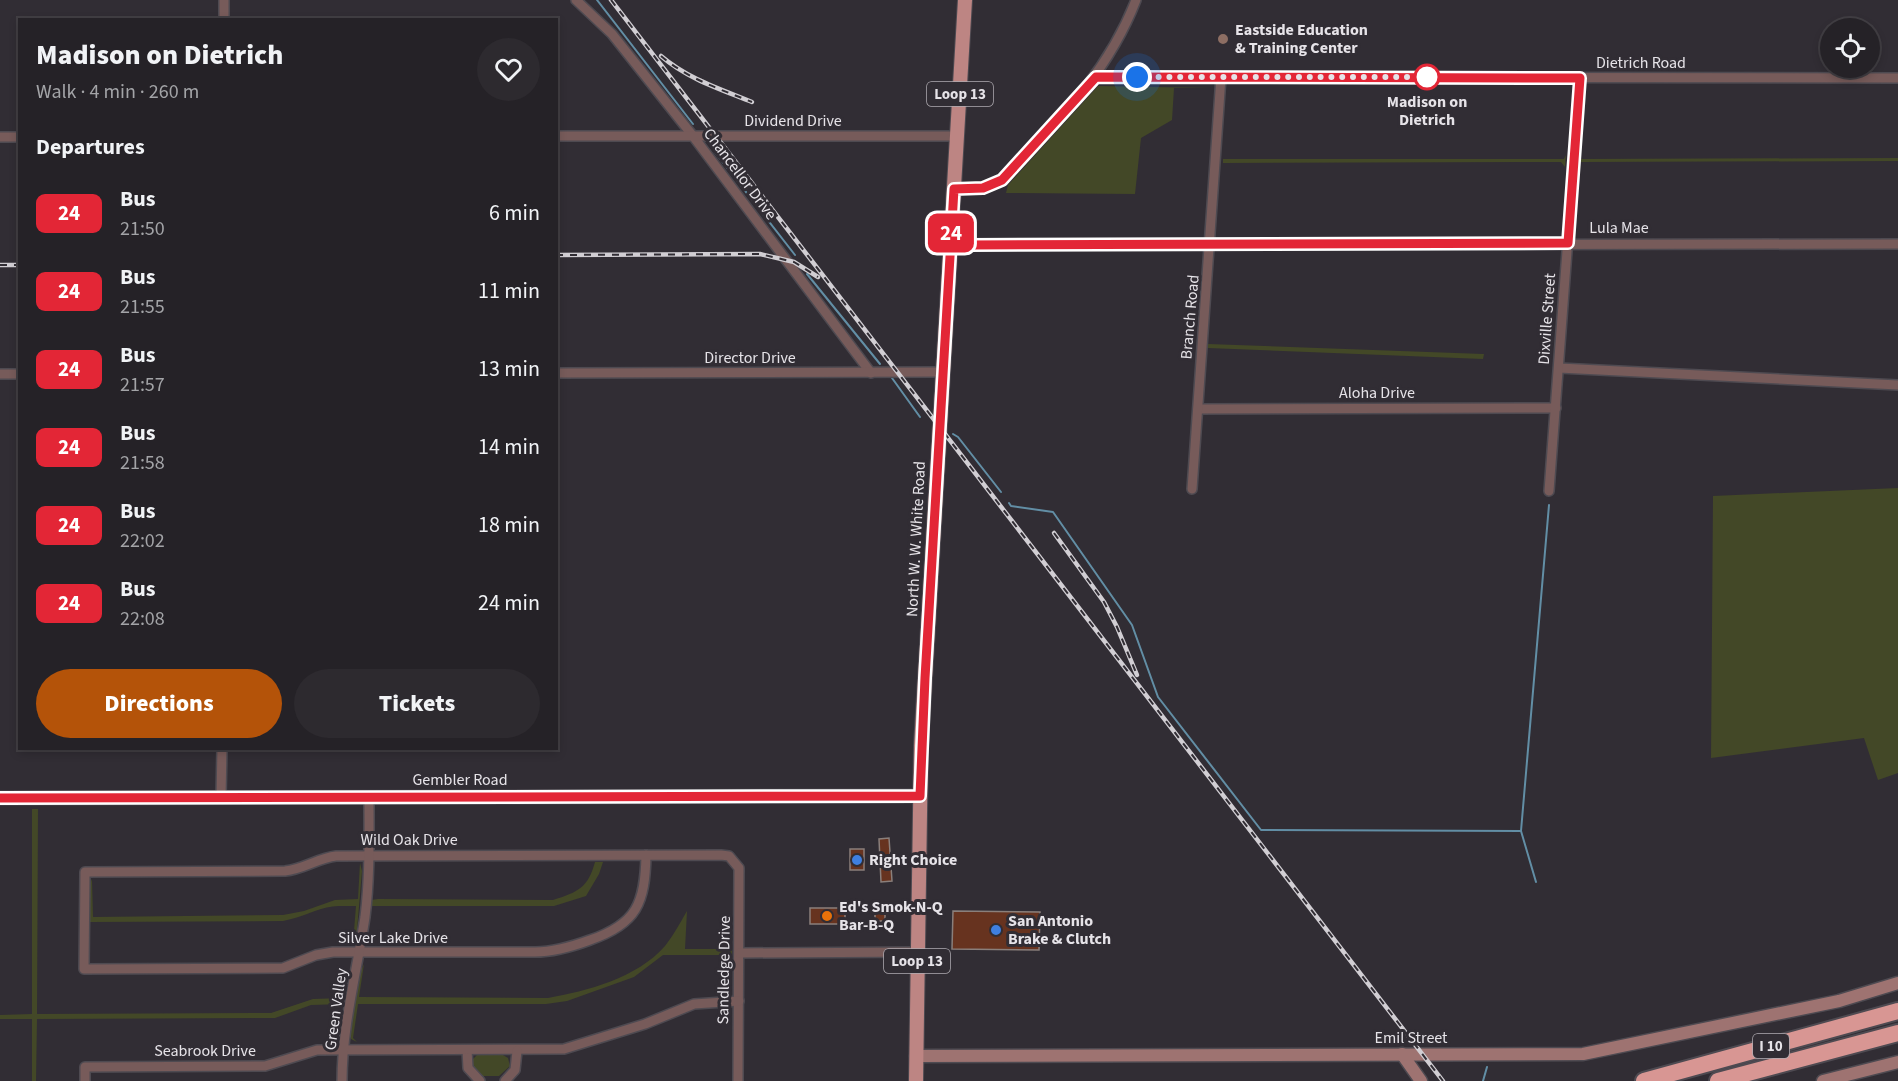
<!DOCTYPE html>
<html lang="en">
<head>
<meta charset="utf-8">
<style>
  body { margin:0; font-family:"Source Sans 3",sans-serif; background:#2d2a2f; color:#f1f3f6; height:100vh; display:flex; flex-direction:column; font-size:22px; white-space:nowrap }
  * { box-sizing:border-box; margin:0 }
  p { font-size:20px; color:#a3a4a7 }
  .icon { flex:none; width:33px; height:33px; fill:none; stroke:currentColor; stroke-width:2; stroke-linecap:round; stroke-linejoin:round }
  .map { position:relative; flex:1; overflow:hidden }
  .sheet { position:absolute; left:18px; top:18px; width:540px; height:732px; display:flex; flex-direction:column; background:#252227; border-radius:0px; box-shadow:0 3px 9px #0003,0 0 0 2px #423f44 }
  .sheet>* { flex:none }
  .badge { padding:0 12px; border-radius:9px; font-size:21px; line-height:39px }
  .fabs { position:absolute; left:1820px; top:18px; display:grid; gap:12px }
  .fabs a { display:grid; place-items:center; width:60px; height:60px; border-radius:50%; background:#252227; box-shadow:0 3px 9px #0003,0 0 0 2px #423f44; font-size:30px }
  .you { position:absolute; width:30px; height:30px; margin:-15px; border:4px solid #fff; border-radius:50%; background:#1a73e8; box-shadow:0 0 0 9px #1a73e833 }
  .map>.badge { position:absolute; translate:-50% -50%; box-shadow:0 0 0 3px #fff }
  h2 { padding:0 18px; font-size:22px; line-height:54px }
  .round { display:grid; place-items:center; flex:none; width:63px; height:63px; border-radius:32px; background:#2d2a2f }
  .head { display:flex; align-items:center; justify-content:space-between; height:102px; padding:0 18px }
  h1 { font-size:28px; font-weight:800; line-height:45px }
  .action { display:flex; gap:12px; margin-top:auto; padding:12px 18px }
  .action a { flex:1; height:69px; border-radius:36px; background:#b45309; color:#fff; font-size:24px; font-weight:800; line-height:69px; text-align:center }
  .action a+a { background:#2d2a2f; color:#f1f3f6 }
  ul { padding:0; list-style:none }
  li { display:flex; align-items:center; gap:18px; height:78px; padding:0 18px }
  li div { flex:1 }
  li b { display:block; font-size:22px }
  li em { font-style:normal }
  li .badge { min-width:66px; font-weight:700; text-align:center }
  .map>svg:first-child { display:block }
  .green { fill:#434827 }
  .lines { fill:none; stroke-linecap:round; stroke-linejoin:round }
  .stream { stroke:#628ea5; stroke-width:2 }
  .building { fill:#67331f; stroke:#8a7f7b; stroke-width:1.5 }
  .street-casing { stroke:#4e4a51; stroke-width:12 }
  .secondary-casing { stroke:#4e4a51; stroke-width:15 }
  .primary-casing { stroke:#4e4a51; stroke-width:16 }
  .highway-casing { stroke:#4e4a51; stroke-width:20 }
  .street { stroke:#775b5a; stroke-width:9 }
  .secondary { stroke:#9e7371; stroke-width:12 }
  .primary { stroke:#bd8583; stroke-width:14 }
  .highway { stroke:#d89693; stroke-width:16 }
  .rail-casing { stroke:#d1ced3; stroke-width:4.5 }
  .rail { stroke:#312d34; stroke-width:2; stroke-dasharray:7; stroke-linecap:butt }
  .line-casing { stroke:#fff; stroke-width:14 }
  .line { stroke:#e32636; stroke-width:9 }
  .walk { stroke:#e6e3e8; stroke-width:6; stroke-dasharray:0 10.8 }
  .education-dot { fill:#8d6e63; stroke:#312d34; stroke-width:2 }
  .stop-dot { fill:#fff; stroke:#e32636; stroke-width:3 }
  .shop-dot { fill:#3f7fe0; stroke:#312d34; stroke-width:2 }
  .food-dot { fill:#e8710a; stroke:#312d34; stroke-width:2 }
  .labels { text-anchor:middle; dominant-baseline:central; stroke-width:6; stroke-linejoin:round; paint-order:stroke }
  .shield { fill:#312d34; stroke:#b0acb2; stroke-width:1.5 }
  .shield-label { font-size:15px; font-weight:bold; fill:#e6e3e8 }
  .poi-label { font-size:16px; font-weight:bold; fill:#e6e3e8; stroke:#312d34; text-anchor:start }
  .street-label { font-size:16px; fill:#e6e3e8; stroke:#312d34 }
  .stop-label { font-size:16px; font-weight:bold; fill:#e6e3e8; stroke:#312d34 }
</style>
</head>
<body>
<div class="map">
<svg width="1898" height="1081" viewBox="0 0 1898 1081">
  <rect width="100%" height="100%" fill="#312d34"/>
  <!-- green -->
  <g class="green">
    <polygon points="1098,86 1212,88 1174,88 1172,120 1141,138 1135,194 1006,193 1008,185"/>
    <polygon points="1566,155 1565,167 1561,162 1223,163 1223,159 1564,159"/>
    <polygon points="1898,158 1898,161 1581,162 1581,159"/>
    <polygon points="1208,344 1483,354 1484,354 1483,359 1208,348"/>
    <polygon points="1898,488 1898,773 1878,780 1864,738 1711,758 1713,496"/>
    <polygon points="32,809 38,809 37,1014 271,1013 313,999 344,998 343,1004 311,1005 275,1018 37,1019 36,1081 32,1081 32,1019 0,1019 0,1015 32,1014"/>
    <path d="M595 862H603L599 874 586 896 554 906H370L371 900 378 899 553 900C578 892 588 888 595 862Z"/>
    <path d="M360 863 362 871 357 930 353 943 356 906C345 906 332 905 321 909 306 914 298 918 283 921L89 922V886L92 879 93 917 283 915 304 911 335 900 358 899Z"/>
    <path d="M687 911 685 949H732V955H663L634 977 567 1001 546 1004H358L353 1038 357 1042 351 1039C348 1022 356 980 364 964L359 997 548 998C587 991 637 978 665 946 673 936 680 923 687 911Z"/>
    <polygon points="477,1055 503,1055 508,1058 510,1066 499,1076 483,1076 472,1065 473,1059"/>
  </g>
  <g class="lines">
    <!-- stream -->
    <g class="stream">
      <polyline points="597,0 693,124"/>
      <polyline points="714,151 795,255"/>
      <polyline points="807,274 880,364"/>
      <polyline points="892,378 920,417"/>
      <polyline points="953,434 958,437 1001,492"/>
      <polyline points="1009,503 1011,506 1053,512 1132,625 1158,697 1261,830 1521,831"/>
      <polyline points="1536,882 1521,831 1549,505"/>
      <polyline points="1483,1081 1487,1067"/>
    </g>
  </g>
  <!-- building -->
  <g class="building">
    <polygon points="889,838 892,881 881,882 879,839"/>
    <rect x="850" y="849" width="14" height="21"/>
    <rect x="875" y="903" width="10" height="18"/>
    <rect x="810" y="908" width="35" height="16"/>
    <polygon points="953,911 1040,912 1039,950 952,949"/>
  </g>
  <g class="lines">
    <defs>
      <g id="street">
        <polyline points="576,0 612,34 693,136 871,373"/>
        <polyline points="224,20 224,0"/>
        <polyline points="1096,77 1898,78"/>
        <polyline points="556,136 958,136"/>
        <polyline points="0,137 20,137"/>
        <path d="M954 189 983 188 1002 180C1056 123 1107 75 1136 0"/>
        <polyline points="950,245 1898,244"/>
        <polyline points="1559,368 1898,385"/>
        <polyline points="556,373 943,372"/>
        <polyline points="0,374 20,374"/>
        <polyline points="1198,409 1556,408"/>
        <polyline points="1192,489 1221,77"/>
        <polyline points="1549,491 1580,78"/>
        <polyline points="221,797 222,748"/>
        <path d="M646 855C645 903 637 924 590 940 571 947 554 952 535 952H333L316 955 283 968 84 969 85 872 285 871C304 869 318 858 336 856L721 855 729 856 739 868 738 1081"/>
        <polyline points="740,953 917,952"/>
        <polyline points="467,1050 468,1068 480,1081"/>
        <polyline points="85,1081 85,1067 265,1066 317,1050 564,1049 645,1024 694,1004 739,1001"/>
        <path d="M342 1081C342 1026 357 971 365 917 370 877 369 837 369 797"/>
        <polyline points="505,1081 515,1070 517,1051"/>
      </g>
      <g id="secondary">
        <polyline points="0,798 920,796"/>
        <polyline points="1402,1054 1421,1081"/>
        <polyline points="916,1056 1583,1054 1839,1001 1898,983"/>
        <polyline points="1823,1081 1898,1062"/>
      </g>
      <polyline id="primary" points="916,1081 921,746 965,0"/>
      <g id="highway">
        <polyline points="1644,1081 1898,1011"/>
        <polyline points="1718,1081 1898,1033"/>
      </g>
    </defs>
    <!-- street casing -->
    <use href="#street" class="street-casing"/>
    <!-- secondary casing -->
    <use href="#secondary" class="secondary-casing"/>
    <!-- primary casing -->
    <use href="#primary" class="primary-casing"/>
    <!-- highway casing -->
    <use href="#highway" class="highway-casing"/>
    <!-- street -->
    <use href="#street" class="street"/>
    <!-- secondary -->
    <use href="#secondary" class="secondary"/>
    <!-- primary -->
    <use href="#primary" class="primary"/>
    <!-- highway -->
    <use href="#highway" class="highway"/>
    <defs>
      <g id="rail">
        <polyline points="611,0 1443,1081"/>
        <path d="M661 56C688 79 720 89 752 102"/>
        <polyline points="556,255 760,254 794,262 818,277"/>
        <polyline points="0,265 20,265"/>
        <polyline points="1054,533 1104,602 1117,627 1137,675"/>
      </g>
    </defs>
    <!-- rail casing -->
    <use href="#rail" class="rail-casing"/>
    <!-- rail -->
    <use href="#rail" class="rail"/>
  </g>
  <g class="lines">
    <defs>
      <polyline id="line" points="0,798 920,796 925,678 954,189 983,188 1002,180 1096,77 1580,78 1568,243 968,245"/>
    </defs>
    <!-- line casing -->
    <use href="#line" class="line-casing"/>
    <!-- line -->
    <use href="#line" class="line"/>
    <!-- walk -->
    <polyline class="walk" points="1137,77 1427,77"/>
  </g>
  <!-- markers -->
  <circle class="education-dot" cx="1223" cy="39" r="6"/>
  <circle class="stop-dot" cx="1427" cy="77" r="12"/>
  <g class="shop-dot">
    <circle cx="857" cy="860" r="6"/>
    <circle cx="996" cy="930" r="6"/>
  </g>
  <circle class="food-dot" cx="827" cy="916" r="6"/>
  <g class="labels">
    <!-- shield labels -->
    <g class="shield">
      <rect x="927" y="82" width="66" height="24" rx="4.5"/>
      <rect x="884" y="949" width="66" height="24" rx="4.5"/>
      <rect x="1753" y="1034" width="36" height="24" rx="4.5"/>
    </g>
    <g class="shield-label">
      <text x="960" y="94">Loop 13</text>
      <text x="917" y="961">Loop 13</text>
      <text x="1771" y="1046">I 10</text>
    </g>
    <!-- poi labels -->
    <g class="poi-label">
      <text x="1235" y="30">Eastside Education<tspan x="1235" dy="18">&amp; Training Center</tspan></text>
      <text x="869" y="860">Right Choice</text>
      <text x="839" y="907">Ed's Smok-N-Q<tspan x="839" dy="18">Bar-B-Q</tspan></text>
      <text x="1008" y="921">San Antonio<tspan x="1008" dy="18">Brake &amp; Clutch</tspan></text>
    </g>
    <!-- street labels -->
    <g class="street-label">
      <text x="1641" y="63">Dietrich Road</text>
      <text x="793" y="121">Dividend Drive</text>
      <text transform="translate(740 174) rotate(53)">Chancellor Drive</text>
      <text x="1619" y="228">Lula Mae</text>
      <text transform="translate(1190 317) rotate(-85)">Branch Road</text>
      <text transform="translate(1547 319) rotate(-86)">Dixville Street</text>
      <text x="750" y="358">Director Drive</text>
      <text x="1377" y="393">Aloha Drive</text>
      <text transform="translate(916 539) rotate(-87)">North W. W. White Road</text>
      <text x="460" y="780">Gembler Road</text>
      <text x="409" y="840">Wild Oak Drive</text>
      <text x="393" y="938">Silver Lake Drive</text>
      <text transform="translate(724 970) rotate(-89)">Sandledge Drive</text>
      <text transform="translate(336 1009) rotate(-82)">Green Valley</text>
      <text x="1411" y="1038">Emil Street</text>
      <text x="205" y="1051">Seabrook Drive</text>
    </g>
    <!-- stop labels -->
    <g class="stop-label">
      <text x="1427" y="102">Madison on<tspan x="1427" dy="18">Dietrich</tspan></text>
    </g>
  </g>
</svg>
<div class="fabs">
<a><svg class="icon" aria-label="locate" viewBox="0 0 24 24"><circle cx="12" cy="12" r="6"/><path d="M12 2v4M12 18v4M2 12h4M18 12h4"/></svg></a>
</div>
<div class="you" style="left:1137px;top:77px"></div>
<b class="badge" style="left:951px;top:233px;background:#e32636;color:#fff">24</b>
<section class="sheet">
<div class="head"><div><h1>Madison on Dietrich</h1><p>Walk · 4 min · 260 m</p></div><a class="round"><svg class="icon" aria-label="heart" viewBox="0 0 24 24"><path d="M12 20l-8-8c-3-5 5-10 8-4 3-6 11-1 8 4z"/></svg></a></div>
<h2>Departures</h2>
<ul>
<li><span class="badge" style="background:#e32636;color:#fff">24</span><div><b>Bus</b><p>21:50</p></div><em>6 min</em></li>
<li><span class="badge" style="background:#e32636;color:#fff">24</span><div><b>Bus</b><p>21:55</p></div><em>11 min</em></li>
<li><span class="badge" style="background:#e32636;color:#fff">24</span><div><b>Bus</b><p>21:57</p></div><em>13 min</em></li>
<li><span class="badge" style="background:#e32636;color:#fff">24</span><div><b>Bus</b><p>21:58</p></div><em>14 min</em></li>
<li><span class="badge" style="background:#e32636;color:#fff">24</span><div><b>Bus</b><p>22:02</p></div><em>18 min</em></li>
<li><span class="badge" style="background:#e32636;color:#fff">24</span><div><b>Bus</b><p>22:08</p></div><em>24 min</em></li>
</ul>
<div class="action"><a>Directions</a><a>Tickets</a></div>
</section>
</div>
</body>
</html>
